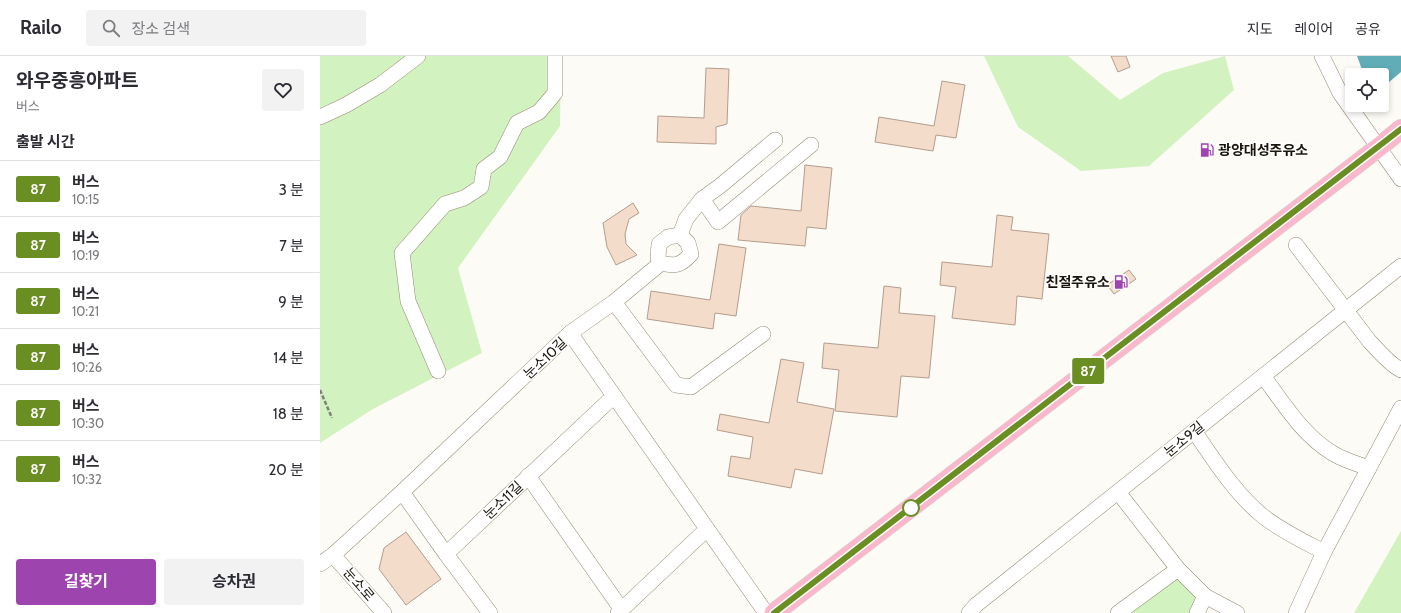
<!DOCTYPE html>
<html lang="ko">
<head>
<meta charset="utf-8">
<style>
  body { margin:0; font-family:Cabin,"Noto Sans KR",sans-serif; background:#f2f2f3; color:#2b2b33; height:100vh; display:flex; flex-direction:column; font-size:15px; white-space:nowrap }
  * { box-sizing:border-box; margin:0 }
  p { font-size:13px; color:#7c7c81 }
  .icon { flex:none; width:22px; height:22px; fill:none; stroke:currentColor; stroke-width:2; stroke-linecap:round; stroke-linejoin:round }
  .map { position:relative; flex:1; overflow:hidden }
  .drawer { display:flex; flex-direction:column; background:#fff; width:320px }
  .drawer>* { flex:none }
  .badge { padding:0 8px; border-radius:3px; font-size:14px; line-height:26px }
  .fabs { position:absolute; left:1025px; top:12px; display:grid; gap:8px }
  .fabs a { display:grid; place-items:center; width:44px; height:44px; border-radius:4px; background:#fff; box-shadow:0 2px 6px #0003; font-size:20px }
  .map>.badge { position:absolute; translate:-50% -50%; box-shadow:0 0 0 2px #fff }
  h2 { padding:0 16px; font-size:15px; line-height:36px }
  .round { display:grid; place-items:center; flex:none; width:42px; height:42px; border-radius:4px; background:#f2f2f3 }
  .head { display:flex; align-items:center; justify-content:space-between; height:68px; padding:0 16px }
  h1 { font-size:19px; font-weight:700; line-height:30px }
  .cta { display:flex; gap:8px; margin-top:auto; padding:8px 16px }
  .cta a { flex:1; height:46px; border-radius:4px; background:#9d44af; color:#fff; font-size:16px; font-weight:700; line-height:46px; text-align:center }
  .cta a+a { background:#f2f2f3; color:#2b2b33 }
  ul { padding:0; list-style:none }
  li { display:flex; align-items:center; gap:12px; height:56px; padding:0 16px; border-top:1px solid #e1e1e2 }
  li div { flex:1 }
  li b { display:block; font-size:15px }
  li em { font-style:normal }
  li .badge { min-width:44px; font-weight:700; text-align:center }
  header { display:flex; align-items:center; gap:24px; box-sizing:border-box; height:56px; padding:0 20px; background:#fff; border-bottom:1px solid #e1e1e2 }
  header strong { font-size:19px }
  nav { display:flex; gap:22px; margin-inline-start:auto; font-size:14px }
  .search { width:280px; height:36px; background:#f2f2f3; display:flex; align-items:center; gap:10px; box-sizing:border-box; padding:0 14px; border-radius:4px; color:#7c7c81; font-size:15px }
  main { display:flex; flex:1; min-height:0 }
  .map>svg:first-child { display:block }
  .green { fill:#d2f2c0 }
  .water { fill:#60adb8 }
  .building { fill:#f3dcca; stroke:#b39d8d }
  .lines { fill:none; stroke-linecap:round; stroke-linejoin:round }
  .minor-casing { stroke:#948a73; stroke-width:16 }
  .major-casing { stroke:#d6d5d3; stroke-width:20 }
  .path { stroke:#827f78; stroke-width:2.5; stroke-dasharray:4 2; stroke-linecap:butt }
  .minor { stroke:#fff; stroke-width:15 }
  .major { stroke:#fbb8cd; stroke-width:19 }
  .line-casing { stroke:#fff; stroke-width:9 }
  .line { stroke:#6b8e23; stroke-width:6 }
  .stop-dot { fill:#fff; stroke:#6b8e23; stroke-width:2 }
  .labels { text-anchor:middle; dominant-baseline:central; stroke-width:3; stroke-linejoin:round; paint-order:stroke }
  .poi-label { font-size:14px; font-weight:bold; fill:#19150c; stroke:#fff; text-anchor:start }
  .street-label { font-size:14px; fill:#19150c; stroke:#fff }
</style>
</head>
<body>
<header>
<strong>Railo</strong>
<div class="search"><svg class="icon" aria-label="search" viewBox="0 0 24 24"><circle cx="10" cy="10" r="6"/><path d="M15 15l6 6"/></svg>장소 검색</div>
<nav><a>지도</a><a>레이어</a><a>공유</a></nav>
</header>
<main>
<section class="drawer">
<div class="head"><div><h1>와우중흥아파트</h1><p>버스</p></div><a class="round"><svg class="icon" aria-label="heart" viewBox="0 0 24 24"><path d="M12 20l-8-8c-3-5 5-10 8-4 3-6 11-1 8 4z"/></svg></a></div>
<h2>출발 시간</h2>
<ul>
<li><span class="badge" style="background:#6b8e23;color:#fff">87</span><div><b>버스</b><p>10:15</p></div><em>3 분</em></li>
<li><span class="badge" style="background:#6b8e23;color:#fff">87</span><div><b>버스</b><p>10:19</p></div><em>7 분</em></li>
<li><span class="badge" style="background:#6b8e23;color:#fff">87</span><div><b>버스</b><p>10:21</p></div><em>9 분</em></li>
<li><span class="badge" style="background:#6b8e23;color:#fff">87</span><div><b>버스</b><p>10:26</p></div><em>14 분</em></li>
<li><span class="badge" style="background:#6b8e23;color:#fff">87</span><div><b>버스</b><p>10:30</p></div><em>18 분</em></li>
<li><span class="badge" style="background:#6b8e23;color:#fff">87</span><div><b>버스</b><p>10:32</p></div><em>20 분</em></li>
</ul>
<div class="cta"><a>길찾기</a><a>승차권</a></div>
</section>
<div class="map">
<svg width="1081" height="557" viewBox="0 0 1081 557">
  <rect width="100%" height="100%" fill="#fdfbf6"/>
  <!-- green -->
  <g class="green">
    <polygon points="0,0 241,0 240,70 138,212 162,297 53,353 0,387"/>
    <polygon points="664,0 748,0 800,44 843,17 905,0 914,34 829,110 761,115 698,71"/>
    <polygon points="1081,475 1081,557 1034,557"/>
    <polygon points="858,513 885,540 877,557 798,557"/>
  </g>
  <!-- water -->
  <polygon class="water" points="1037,0 1081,0 1081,16 1062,32 1062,19 1044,19"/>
  <!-- building -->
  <g class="building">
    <polygon points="791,0 806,0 810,11 798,16"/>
    <polygon points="386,12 409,13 407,68 396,71 396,88 337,86 338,60 384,62"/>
    <polygon points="622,25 645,29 636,82 616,79 613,95 555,86 559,61 614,70"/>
    <polygon points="485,109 512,112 506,173 487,171 485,190 418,184 421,159 431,150 481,155"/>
    <polygon points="313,147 319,157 309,163 305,178 306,188 317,199 296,209 287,191 283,167"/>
    <polygon points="677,159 693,161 691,174 729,178 722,243 697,240 695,269 632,262 636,231 620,229 622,206 672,211"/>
    <polygon points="399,188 426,192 416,260 395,257 393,273 327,263 331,235 390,244"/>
    <polygon points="809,214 816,223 794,238 787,229"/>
    <polygon points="564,230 581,232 579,257 615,260 609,322 581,320 577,361 515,355 519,314 502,312 504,287 558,292"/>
    <polygon points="461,303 484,307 477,346 514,353 502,418 475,413 471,432 408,420 411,400 430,403 433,381 397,374 400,358 449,367"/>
    <polygon points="86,476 121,523 86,549 59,513 64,492"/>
  </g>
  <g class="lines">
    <defs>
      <g id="minor">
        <polyline points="1002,0 1020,37 1081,123"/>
        <polyline points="0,61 26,49 60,29 98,0"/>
        <polyline points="382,143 398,166 491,89"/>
        <polyline points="360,179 366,163 382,143 400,130 455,84"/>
        <path d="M976 189 1050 286C1060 296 1069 308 1081 314"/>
        <polyline points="294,246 356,329 371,331 443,278"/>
        <polyline points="250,277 446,557"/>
        <polyline points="118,315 88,245 82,197 125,148 144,142 161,131 164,113 180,101 197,67 219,56 235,37 235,0"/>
        <path d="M943 320C964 348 983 380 1014 398 1024 404 1037 408 1049 412"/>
        <path d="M874 375C895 405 915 438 944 461 962 475 983 485 1004 496"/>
        <polyline points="208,420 302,554"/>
        <polyline points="82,436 126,498"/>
        <polyline points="798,436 858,513 885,540 917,557"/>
        <polyline points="13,499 64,557"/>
        <path d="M0 508 13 499 82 436 250 277 294 246 341 207C356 211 361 209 371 198L368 187 360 179 348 181 339 188 338 202 341 207"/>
        <polyline points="170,557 126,498 294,340"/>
        <polyline points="298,557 387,473"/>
        <polyline points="649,557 656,549 1081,210"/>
        <polyline points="798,557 858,513"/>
        <polyline points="877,557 885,540"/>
        <polyline points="976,557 1004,496 1081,352"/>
      </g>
      <polyline id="major" points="454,557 1059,91 1081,73"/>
    </defs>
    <!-- minor casing -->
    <use href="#minor" class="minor-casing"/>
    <!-- major casing -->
    <use href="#major" class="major-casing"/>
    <!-- path -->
    <polyline class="path" points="0,334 12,362"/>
    <!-- minor -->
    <use href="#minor" class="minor"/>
    <!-- major -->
    <use href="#major" class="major"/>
  </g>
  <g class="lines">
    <defs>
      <polyline id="line" points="454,557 1081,73"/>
    </defs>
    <!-- line casing -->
    <use href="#line" class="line-casing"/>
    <!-- line -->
    <use href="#line" class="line"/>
  </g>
  <!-- icons -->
  <defs>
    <symbol id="fuel-bare" viewBox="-9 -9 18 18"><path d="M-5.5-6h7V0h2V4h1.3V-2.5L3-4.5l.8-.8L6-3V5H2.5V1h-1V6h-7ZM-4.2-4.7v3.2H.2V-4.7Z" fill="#9d44af" stroke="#fff" stroke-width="2.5" paint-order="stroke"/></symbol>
  </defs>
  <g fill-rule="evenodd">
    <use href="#fuel-bare" x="877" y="84" width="20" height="20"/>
    <use href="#fuel-bare" x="791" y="216" width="20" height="20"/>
  </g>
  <!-- markers -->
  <circle class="stop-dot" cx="591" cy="452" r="8"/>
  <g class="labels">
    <!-- poi labels -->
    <g class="poi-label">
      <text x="898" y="94">광양대성주유소</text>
      <text x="790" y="226" text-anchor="end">친절주유소</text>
    </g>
    <!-- street labels -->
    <g class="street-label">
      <text transform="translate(225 302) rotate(-43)">눈소10길</text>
      <text transform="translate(864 383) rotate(-39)">눈소9길</text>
      <text transform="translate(183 444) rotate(-43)">눈소11길</text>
      <text transform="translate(39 528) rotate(49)">눈소로</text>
    </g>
  </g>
</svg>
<div class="fabs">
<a><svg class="icon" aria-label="locate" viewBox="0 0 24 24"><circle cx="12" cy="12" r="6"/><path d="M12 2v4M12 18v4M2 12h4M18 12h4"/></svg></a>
</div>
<b class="badge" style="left:768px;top:315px;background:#6b8e23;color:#fff">87</b>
</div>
</main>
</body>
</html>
